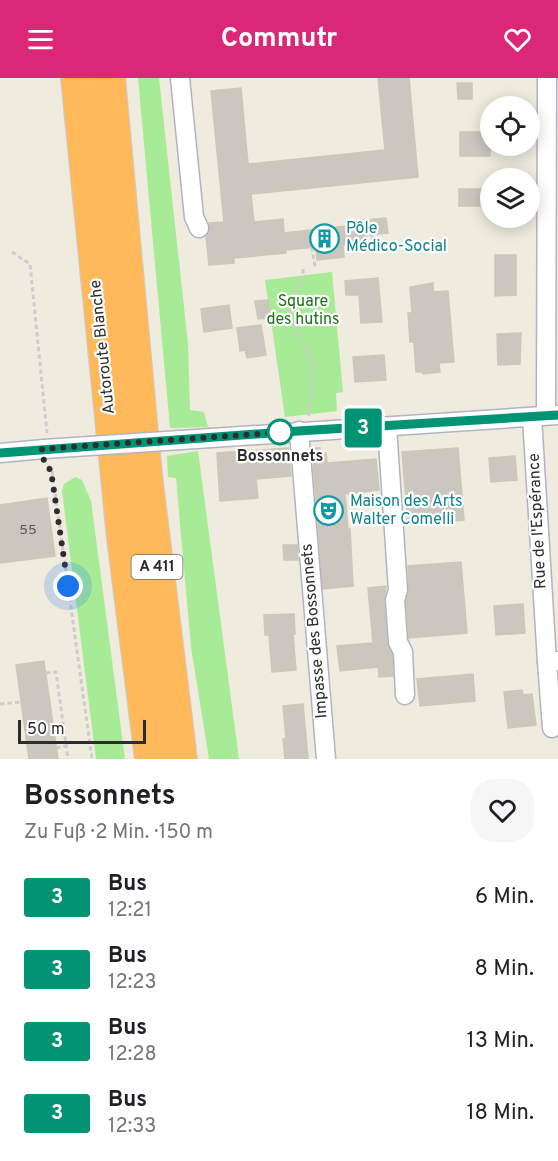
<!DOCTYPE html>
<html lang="de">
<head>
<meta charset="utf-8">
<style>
  body { margin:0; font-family:Overpass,sans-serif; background:#f6f6f6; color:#202124; height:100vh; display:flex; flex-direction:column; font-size:22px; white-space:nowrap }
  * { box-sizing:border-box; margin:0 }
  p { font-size:20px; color:#757577 }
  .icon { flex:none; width:33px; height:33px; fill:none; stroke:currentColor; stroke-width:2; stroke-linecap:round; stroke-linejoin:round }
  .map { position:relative; height:681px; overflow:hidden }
  .sheet { display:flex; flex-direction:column; background:#fff; flex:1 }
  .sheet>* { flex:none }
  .badge { padding:0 12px; border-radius:4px; font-size:21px; line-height:39px }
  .fabs { position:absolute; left:480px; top:18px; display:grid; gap:12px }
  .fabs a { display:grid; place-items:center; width:60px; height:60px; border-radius:50%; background:#fff; box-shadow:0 3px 15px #0003; font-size:30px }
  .scale { position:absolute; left:18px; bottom:15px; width:128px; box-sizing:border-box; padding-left:6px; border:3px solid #2d2d2d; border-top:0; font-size:16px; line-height:21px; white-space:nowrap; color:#2d2d2d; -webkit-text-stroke:4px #fff; paint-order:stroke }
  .you { position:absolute; width:30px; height:30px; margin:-15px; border:4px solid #fff; border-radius:50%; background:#1a73e8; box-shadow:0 0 0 9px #1a73e833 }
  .map>.badge { position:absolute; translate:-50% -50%; box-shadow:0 0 0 3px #fff }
  .round { display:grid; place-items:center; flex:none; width:63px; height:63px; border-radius:24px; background:#f6f6f6 }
  .summary { display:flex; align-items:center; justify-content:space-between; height:102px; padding:0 24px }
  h1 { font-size:28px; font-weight:700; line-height:45px }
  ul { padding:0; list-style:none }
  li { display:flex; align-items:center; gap:18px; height:72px; padding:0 24px }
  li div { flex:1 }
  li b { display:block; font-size:22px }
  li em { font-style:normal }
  li .badge { min-width:66px; font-weight:700; text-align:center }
  header { display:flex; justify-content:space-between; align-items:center; height:78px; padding:0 24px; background:#db2777; color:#fff; font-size:27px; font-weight:700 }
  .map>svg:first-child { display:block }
  .green { fill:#a7eb96 }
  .building { fill:#cbc7be; stroke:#ccc7b7; stroke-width:1.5 }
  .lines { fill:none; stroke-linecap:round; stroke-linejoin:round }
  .minor-casing { stroke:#b2b3c2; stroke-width:21 }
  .motorway-casing { stroke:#cdcdcd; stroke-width:34 }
  .path { stroke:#cdcdcd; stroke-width:3; stroke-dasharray:4.5 3; stroke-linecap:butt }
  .minor { stroke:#fff; stroke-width:18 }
  .motorway { stroke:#ffb95a; stroke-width:32 }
  .minor-bridge-casing { stroke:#b2b3c2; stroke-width:21; stroke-linecap:butt }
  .minor-bridge { stroke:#fff; stroke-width:18 }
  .line-casing { stroke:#fff; stroke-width:14 }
  .line { stroke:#009475; stroke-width:9 }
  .walk { stroke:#2d2d2d; stroke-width:6; stroke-dasharray:0 10.8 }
  .stop-dot { fill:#fff; stroke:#009475; stroke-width:3 }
  .labels { text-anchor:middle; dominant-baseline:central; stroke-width:4.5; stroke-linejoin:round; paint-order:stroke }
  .number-label { font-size:14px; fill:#545451 }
  .shield { fill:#fff; stroke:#6c6c6c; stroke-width:1.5 }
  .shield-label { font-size:15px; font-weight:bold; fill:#2d2d2d }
  .culture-label { font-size:16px; fill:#0d838f; stroke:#fff; text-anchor:start }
  .park-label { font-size:16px; fill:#1a7314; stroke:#fff }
  .street-label { font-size:16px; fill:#2d2d2d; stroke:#fff }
  .stop-label { font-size:16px; font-weight:bold; fill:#2d2d2d; stroke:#fff }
</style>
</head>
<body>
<header><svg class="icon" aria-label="menu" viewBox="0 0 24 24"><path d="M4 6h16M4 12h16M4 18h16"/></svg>Commutr<svg class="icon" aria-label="heart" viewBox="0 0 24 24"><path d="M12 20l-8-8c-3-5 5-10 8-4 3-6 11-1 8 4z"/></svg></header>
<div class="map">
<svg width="558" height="681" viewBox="0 0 558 681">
  <rect width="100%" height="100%" fill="#efebde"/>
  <!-- green -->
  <g class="green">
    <polygon points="138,0 159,0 188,266 190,332 204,334 208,349 170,350"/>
    <polygon points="332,194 343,314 336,315 337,333 285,339 265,202"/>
    <polygon points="198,373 239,681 209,681 191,569 176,400 168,399 167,378"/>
    <polygon points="75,399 82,402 91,423 125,681 96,681 62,413 64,406"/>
  </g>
  <!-- building -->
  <g class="building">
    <polygon points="378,0 409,0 418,99 251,116 254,144 283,141 284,155 346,148 346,144 386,140 388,155 367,157 368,165 343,167 344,179 317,182 316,169 286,172 286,175 234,180 234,185 209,187 206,158 210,152 209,145 224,144 211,13 241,10 248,86 385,72"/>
    <polygon points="457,5 472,5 472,21 458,21"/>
    <rect x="460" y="54" width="30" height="24"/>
    <rect x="459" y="111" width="25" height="17"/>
    <polygon points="495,177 516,177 516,217 495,218"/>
    <polygon points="378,200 382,244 361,245 359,217 346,217 345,203"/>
    <polygon points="433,205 433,214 448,213 454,284 439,285 440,294 423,296 423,294 416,294 414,264 410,264 408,235 412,235 410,209"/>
    <polygon points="268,222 271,240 258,241 255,223"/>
    <polygon points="229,227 232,250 204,254 201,231"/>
    <polygon points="261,247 266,277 247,280 245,272 240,273 237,250"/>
    <polygon points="521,255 520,286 498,287 497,256"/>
    <polygon points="384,277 386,302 355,304 353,279"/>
    <polygon points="288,370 291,398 256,401 258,420 220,423 217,375"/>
    <polygon points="312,370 320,370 320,376 326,375 327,385 376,381 379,412 345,416 348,451 350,451 353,508 323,511"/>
    <polygon points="458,370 464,442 408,446 402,374"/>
    <polygon points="515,378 517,402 491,404 489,380"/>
    <polygon points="47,420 55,478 0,485 0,427"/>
    <polygon points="283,467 297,467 298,482 284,482"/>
    <polygon points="461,484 467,555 409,560 406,523 409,512 408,488"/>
    <polygon points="386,508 384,523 387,565 392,577 393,598 379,599 378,589 340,593 337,568 373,565 368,510"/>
    <polygon points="523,526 525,555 496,557 494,528"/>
    <polygon points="294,536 295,556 293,556 296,592 272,594 269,557 265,557 264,537"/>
    <polygon points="44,583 58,681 29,681 16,587"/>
    <polygon points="473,596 475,623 420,628 417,601"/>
    <polygon points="522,612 523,617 532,616 536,647 508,650 504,614"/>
    <polygon points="303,626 308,681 285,681 283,661 286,660 283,628"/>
  </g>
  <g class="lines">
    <defs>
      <g id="minor">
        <polyline points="180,0 194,139 199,150"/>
        <polyline points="546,337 547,0"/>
        <polyline points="532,339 547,584 558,583"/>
        <polyline points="387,349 398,512 395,522 398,564 403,574 405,617"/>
        <polyline points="299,353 326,681"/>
        <polyline points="211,360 558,337"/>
        <polyline points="0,375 44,371"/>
        <polyline points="547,584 552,650"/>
      </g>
      <g id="motorway">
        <polyline points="77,0 123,460 151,681"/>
        <polyline points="109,0 146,397 181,681"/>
      </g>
    </defs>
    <!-- minor casing -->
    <use href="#minor" class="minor-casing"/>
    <!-- motorway casing -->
    <use href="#motorway" class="motorway-casing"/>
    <!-- path -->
    <g class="path">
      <polyline points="372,157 373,163"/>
      <polyline points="312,169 315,189"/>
      <polyline points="12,174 30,186 47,355"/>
      <path d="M303 191C304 206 299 203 293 216 291 221 291 228 291 234 292 253 309 268 312 287 315 305 307 321 309 338"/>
      <polyline points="48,387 52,393 92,681"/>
      <polyline points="46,595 56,594 68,681"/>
      <polyline points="0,626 21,624"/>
      <polyline points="56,670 66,668"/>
    </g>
    <!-- minor -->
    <use href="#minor" class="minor"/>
    <!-- motorway -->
    <use href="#motorway" class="motorway"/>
    <defs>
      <polyline id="minor-bridge" points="44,371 211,360"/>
    </defs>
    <!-- minor-bridge casing -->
    <use href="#minor-bridge" class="minor-bridge-casing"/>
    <!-- minor-bridge -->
    <use href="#minor-bridge" class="minor-bridge"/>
  </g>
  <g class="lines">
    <defs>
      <polyline id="line" points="0,375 298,353 558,337"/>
    </defs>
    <!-- line casing -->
    <use href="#line" class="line-casing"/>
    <!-- line -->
    <use href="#line" class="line"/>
    <!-- walk -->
    <polyline class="walk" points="68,508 51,393 44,383 42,371 285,354 280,354"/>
  </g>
  <!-- icons -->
  <defs>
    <symbol id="building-ring" viewBox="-11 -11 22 22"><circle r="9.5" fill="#fff" stroke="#0f9aa8" stroke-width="1.5"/><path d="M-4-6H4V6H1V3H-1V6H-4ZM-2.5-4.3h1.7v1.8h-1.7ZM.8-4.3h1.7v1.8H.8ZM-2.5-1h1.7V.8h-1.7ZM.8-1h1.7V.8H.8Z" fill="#0f9aa8"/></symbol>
    <symbol id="theatre-ring" viewBox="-11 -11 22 22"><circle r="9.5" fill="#fff" stroke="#0f9aa8" stroke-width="1.5"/><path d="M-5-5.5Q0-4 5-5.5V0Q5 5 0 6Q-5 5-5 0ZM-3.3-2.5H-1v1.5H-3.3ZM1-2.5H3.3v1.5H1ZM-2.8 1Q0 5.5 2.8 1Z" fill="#0f9aa8"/></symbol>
  </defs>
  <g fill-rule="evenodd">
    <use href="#building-ring" x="308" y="144" width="33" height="33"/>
    <use href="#theatre-ring" x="312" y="416" width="33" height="33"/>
  </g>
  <!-- markers -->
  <circle class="stop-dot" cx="280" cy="354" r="12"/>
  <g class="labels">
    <!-- number labels -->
    <g class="number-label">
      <text x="28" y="452">55</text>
    </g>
    <!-- shield labels -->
    <rect class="shield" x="131.5" y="477" width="51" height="24" rx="4.5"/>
    <g class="shield-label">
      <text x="157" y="489">A 411</text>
    </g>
    <!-- culture labels -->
    <g class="culture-label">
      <text x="346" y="151">Pôle<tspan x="346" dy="18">Médico-Social</tspan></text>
      <text x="350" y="424">Maison des Arts<tspan x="350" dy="18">Walter Comelli</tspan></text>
    </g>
    <!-- park labels -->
    <g class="park-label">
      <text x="303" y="224">Square<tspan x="303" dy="18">des hutins</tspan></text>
    </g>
    <!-- street labels -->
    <g class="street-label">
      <text transform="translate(103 269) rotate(-96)">Autoroute Blanche</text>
      <text transform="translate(538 443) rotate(-93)">Rue de l'Espérance</text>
      <text transform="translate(315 553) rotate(-95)">Impasse des Bossonnets</text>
    </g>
    <!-- stop labels -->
    <g class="stop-label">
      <text x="280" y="379">Bossonnets</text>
    </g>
  </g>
</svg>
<div class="fabs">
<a><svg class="icon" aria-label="locate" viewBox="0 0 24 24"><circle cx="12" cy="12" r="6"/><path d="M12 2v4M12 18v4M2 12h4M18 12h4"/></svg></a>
<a><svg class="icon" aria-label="layers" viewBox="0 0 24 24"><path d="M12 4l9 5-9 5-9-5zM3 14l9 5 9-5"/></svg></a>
</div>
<div class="scale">50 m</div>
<div class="you" style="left:68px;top:508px"></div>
<b class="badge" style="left:363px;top:350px;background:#009475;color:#fff">3</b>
</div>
<section class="sheet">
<div class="summary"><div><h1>Bossonnets</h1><p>Zu Fuß · 2 Min. · 150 m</p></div><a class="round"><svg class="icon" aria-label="heart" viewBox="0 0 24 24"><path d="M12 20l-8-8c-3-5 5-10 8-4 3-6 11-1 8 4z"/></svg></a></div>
<ul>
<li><span class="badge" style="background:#009475;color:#fff">3</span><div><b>Bus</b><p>12:21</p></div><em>6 Min.</em></li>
<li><span class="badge" style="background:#009475;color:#fff">3</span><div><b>Bus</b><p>12:23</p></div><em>8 Min.</em></li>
<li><span class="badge" style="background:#009475;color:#fff">3</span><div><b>Bus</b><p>12:28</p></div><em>13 Min.</em></li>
<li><span class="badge" style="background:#009475;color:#fff">3</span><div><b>Bus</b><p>12:33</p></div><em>18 Min.</em></li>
</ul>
</section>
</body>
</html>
